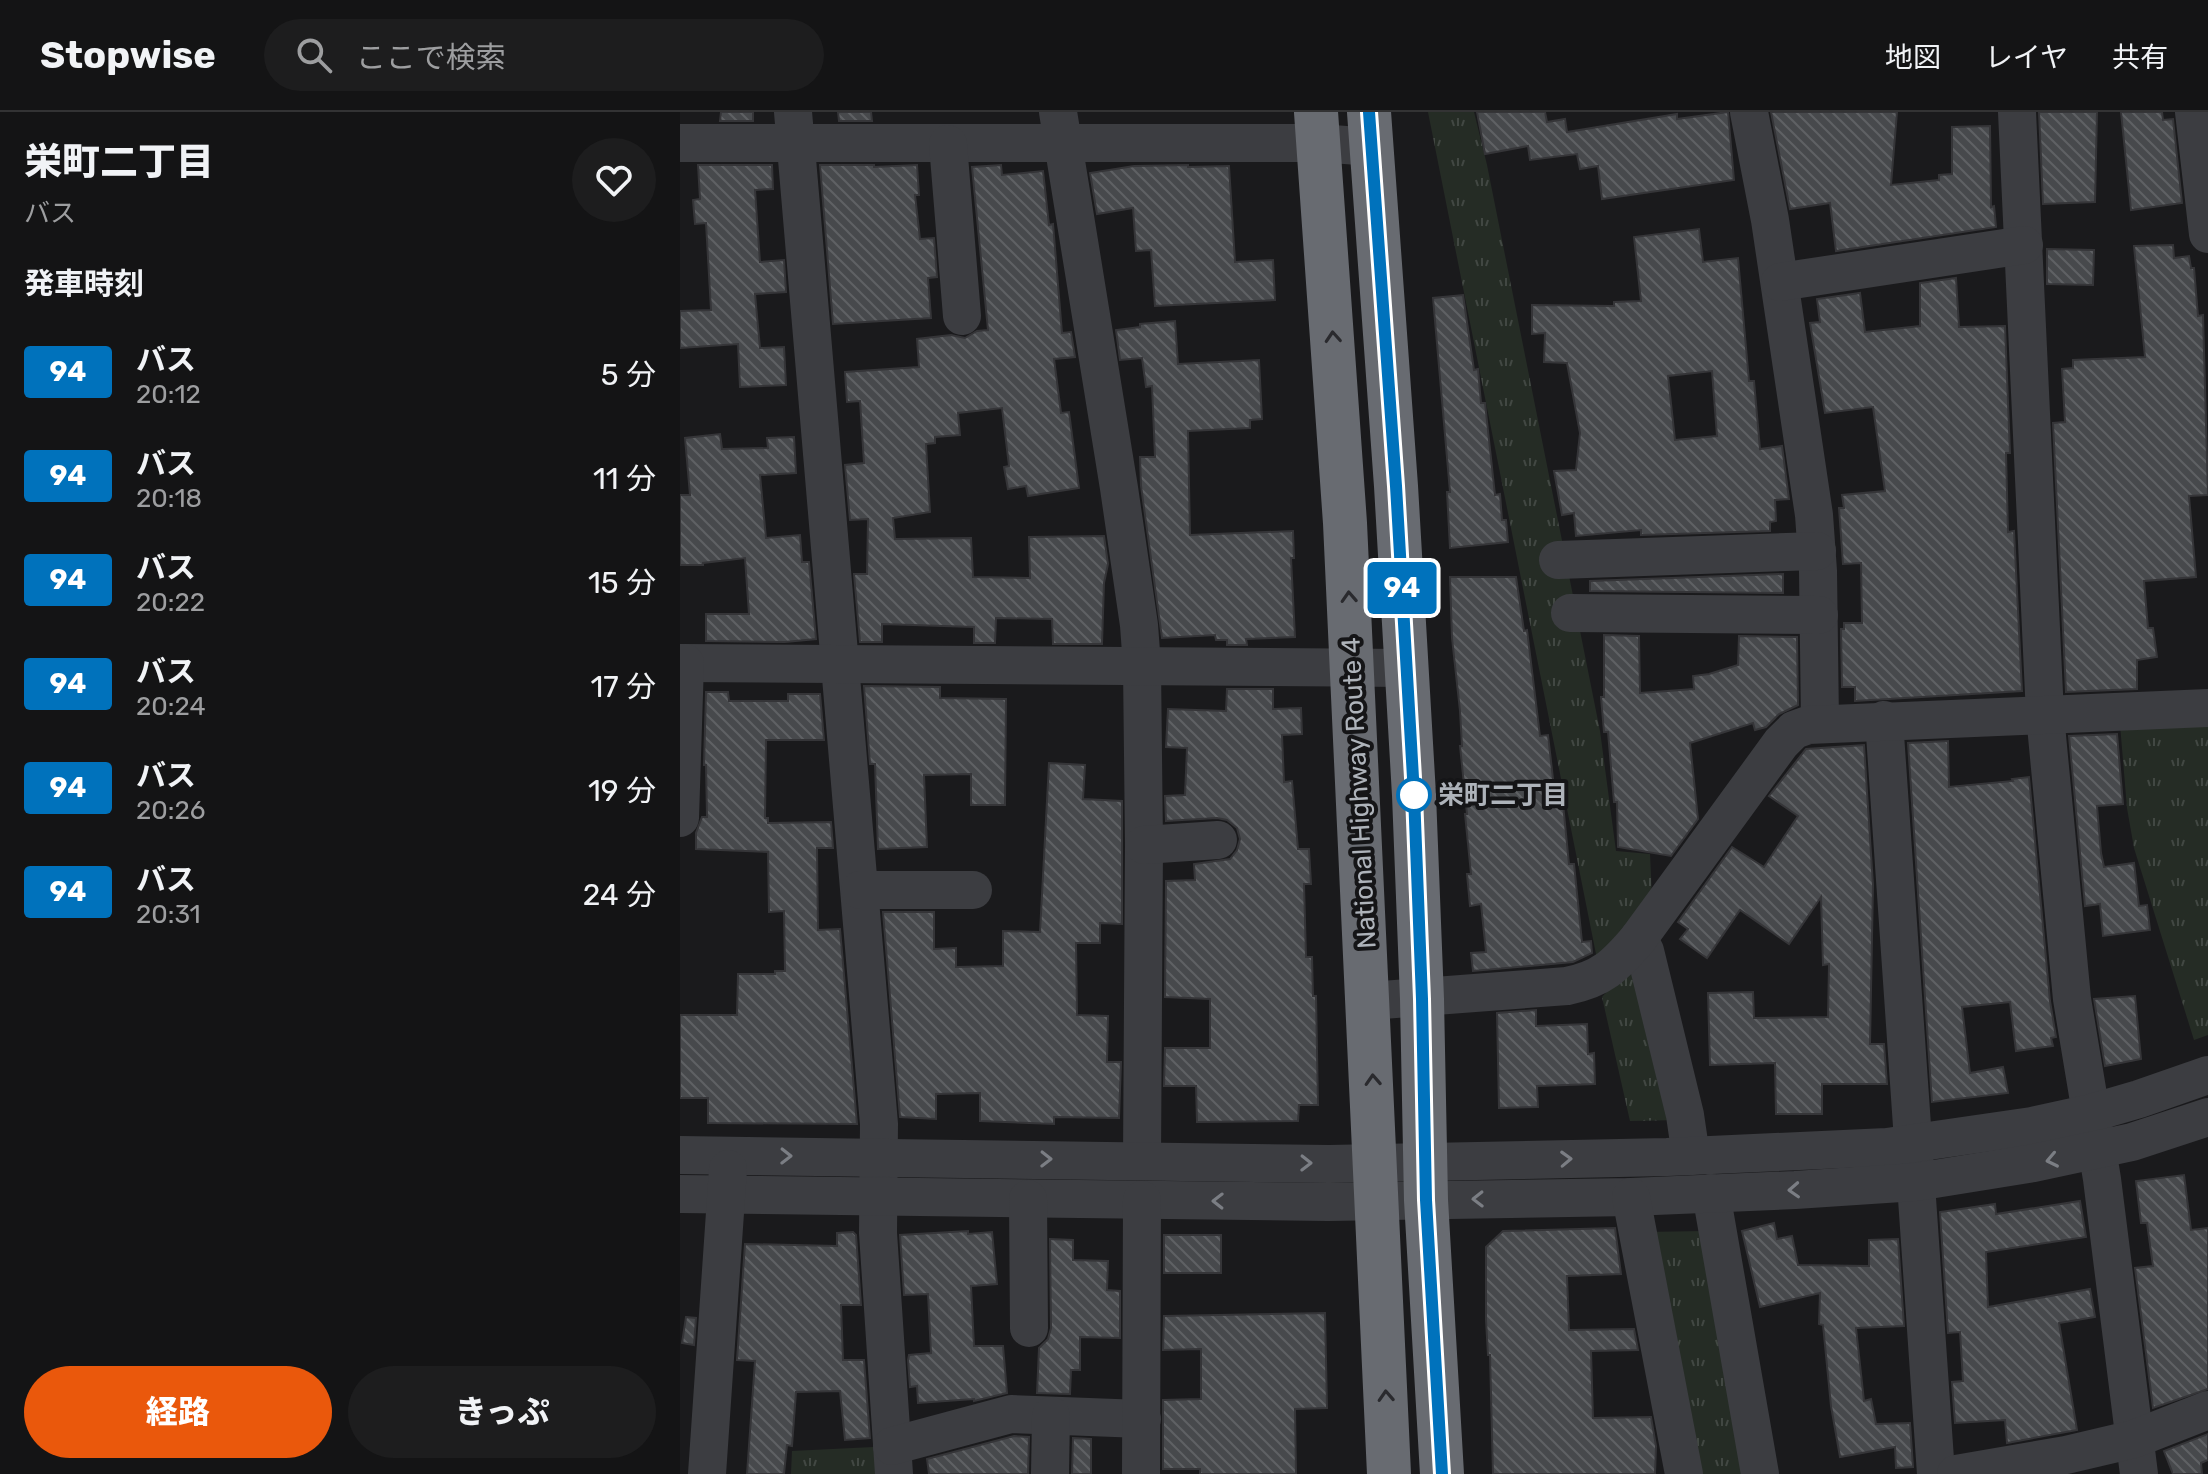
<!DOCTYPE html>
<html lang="ja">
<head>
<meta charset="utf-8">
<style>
  body { margin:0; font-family:Rubik,"Noto Sans JP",sans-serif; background:#1d1d1e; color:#f1f3f6; height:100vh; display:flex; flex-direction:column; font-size:30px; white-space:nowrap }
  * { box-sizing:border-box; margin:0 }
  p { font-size:26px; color:#9d9ea0 }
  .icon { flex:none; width:44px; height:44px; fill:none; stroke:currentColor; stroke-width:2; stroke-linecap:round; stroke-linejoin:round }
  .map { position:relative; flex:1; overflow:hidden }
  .details { display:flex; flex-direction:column; background:#141415; width:680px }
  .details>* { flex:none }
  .badge { padding:0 16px; border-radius:6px; font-size:28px; line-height:52px }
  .map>.badge { position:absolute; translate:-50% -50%; box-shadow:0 0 0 4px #fff }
  h2 { padding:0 24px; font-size:30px; line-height:72px }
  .round { display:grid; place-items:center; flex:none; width:84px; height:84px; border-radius:42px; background:#1d1d1e }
  .overview { display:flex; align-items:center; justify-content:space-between; height:136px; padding:0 24px }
  h1 { font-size:38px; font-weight:800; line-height:60px }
  .primary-button { display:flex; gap:16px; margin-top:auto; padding:16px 24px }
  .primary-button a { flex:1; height:92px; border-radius:48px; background:#ea580c; color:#fff; font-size:32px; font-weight:800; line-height:92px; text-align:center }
  .primary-button a+a { background:#1d1d1e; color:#f1f3f6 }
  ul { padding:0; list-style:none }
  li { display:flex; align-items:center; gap:24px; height:104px; padding:0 24px }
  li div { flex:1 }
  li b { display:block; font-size:30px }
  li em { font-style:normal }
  li .badge { min-width:88px; font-weight:700; text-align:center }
  header { display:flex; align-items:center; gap:48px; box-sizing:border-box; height:112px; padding:0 40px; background:#141415; border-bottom:2px solid #333334 }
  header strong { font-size:38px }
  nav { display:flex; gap:44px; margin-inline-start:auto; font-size:28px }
  .search { width:560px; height:72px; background:#1d1d1e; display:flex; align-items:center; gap:20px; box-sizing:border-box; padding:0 28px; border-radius:44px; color:#9d9ea0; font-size:30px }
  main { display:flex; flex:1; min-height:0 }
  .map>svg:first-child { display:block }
  .park { fill:url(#park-tufts) }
  .building { fill:url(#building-back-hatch); stroke:#353538; stroke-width:2; fill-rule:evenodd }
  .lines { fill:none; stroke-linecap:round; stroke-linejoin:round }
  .minor { stroke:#3c3d41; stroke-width:38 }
  .highway { stroke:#686b71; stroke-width:44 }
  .oneway { stroke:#2a2a2e }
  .oneway2 { stroke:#7b7e84 }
  .line-casing { stroke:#fff; stroke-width:18 }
  .line { stroke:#0072bc; stroke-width:12 }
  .stop-dot { fill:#fff; stroke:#0072bc; stroke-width:4 }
  .labels { text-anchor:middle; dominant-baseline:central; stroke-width:8; stroke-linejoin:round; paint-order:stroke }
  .street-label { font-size:26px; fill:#aeb3ba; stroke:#151517 }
  .stop-label { font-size:26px; font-weight:bold; fill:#aeb3ba; stroke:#151517; text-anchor:start }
</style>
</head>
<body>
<header>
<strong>Stopwise</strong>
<div class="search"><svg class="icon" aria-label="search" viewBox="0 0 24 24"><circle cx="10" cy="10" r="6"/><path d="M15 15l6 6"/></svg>ここで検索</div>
<nav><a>地図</a><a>レイヤ</a><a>共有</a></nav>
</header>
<main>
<section class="details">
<div class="overview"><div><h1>栄町二丁目</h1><p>バス</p></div><a class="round"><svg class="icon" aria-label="heart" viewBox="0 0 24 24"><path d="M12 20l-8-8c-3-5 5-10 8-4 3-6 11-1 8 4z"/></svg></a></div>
<h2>発車時刻</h2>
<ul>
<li><span class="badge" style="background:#0072bc;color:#fff">94</span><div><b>バス</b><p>20:12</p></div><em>5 分</em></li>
<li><span class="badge" style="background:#0072bc;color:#fff">94</span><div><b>バス</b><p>20:18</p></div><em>11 分</em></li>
<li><span class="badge" style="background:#0072bc;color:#fff">94</span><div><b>バス</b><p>20:22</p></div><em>15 分</em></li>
<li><span class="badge" style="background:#0072bc;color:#fff">94</span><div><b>バス</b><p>20:24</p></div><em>17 分</em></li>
<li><span class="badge" style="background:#0072bc;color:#fff">94</span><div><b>バス</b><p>20:26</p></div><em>19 分</em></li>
<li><span class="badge" style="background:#0072bc;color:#fff">94</span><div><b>バス</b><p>20:31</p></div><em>24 分</em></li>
</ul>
<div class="primary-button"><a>経路</a><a>きっぷ</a></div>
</section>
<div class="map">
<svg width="1528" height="1362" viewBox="0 0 1528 1362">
  <defs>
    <pattern id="park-tufts" width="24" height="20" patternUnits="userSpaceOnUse" patternTransform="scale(2)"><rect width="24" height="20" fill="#252c25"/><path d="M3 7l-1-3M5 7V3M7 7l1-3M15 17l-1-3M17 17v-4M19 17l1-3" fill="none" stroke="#424843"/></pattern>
    <pattern id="building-back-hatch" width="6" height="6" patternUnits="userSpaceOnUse" patternTransform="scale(2)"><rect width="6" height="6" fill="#47494c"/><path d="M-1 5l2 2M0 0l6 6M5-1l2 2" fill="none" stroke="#5f6164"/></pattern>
  </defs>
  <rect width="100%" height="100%" fill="#1a1a1c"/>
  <!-- park -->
  <g class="park">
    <polygon points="748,0 794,0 807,53 920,619 936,739 970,742 972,785 917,847"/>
    <polygon points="1528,610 1528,923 1514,928 1454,736 1447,696 1440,612"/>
    <polygon points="957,847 1001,1008 950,1009 922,885"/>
    <polygon points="1026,1119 1069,1362 1015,1362 966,1120"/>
    <polygon points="194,1335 197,1362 111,1362 112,1339"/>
  </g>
  <!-- building -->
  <g class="building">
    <polygon points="41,0 73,0 73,9 40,9"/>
    <polygon points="158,0 191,0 192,9 159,9"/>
    <polygon points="797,0 865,0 867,10 885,7 887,20 997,2 997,7 1048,0 1054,68 922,87 918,54 900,57 897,42 850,48 848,34 805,42"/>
    <polygon points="1091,0 1217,0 1211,73 1259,68 1259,63 1272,62 1272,15 1310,14 1311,95 1314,94 1316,115 1156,139 1150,91 1110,97"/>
    <polygon points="1359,0 1417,0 1415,90 1363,92"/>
    <polygon points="1441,0 1482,0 1483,8 1493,7 1502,91 1451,98"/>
    <polygon points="18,53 92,53 93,77 75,78 80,150 104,148 106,180 75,182 80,236 104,235 106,273 60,275 58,232 0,236 0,199 31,198 26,111 15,112 13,88 20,87"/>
    <polygon points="140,53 194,53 194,55 237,53 239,83 235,83 240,127 254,126 257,165 248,166 251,206 153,212"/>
    <polygon points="321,53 322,63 363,59 369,113 373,112 382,221 391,220 395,245 374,247 381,301 389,300 399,376 348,384 346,374 328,377 324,355 329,354 322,296 278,301 280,323 255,325 255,331 246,332 250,400 213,406 215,427 291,426 293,465 350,466 349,425 424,424 428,452 424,471 422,532 373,532 372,507 316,506 315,531 294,531 294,515 202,512 202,530 180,530 174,462 187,462 188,407 170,408 165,353 184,351 180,289 167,290 165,260 239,255 237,227 271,223 285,226 297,219 308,218 292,55"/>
    <polygon points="508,53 508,55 549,54 555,150 593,148 595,188 475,194 471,138 456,139 453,96 417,102 410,61 454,54"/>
    <path d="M1019 117 1023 150 1058 146 1069 269H1074L1080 337 1102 334 1109 387 1095 388 1096 409 1090 410V419L961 423V418L896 424 894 401 882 403 874 359 896 358 900 321 887 251 864 250 865 221 852 222V193L934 194V190L961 189 954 125ZM1032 259 1037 324 995 328 988 264Z"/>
    <polygon points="1493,133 1494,146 1509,144 1511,156 1514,156 1518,204 1523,203 1528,383 1509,384 1516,465 1464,469 1468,516 1473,516 1477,545 1457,548 1457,577 1386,580 1373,311 1385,310 1382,257 1393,256 1393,248 1465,245 1454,134"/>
    <polygon points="1367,137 1414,138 1413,173 1367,172"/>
    <polygon points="1276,166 1279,215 1325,214 1330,341 1326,341 1328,420 1334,419 1342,579 1175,589 1175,575 1162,575 1161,517 1164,517 1164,511 1182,511 1181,451 1163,452 1159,396 1164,396 1162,383 1205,379 1193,295 1145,301 1130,211 1140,210 1137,187 1180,181 1185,220 1240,214 1240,171"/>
    <polygon points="783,183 794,258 798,257 801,291 805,291 815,383 820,382 822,408 826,408 828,430 770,436 767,380 770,380 753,186"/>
    <polygon points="495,209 498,252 579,248 582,307 570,308 570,316 508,319 510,423 613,419 614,446 611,446 615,525 566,527 567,533 547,533 547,528 536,528 535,523 482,526 461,374 460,345 475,345 472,274 466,275 462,246 440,248 436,218 460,215 460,212"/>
    <polygon points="40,322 42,337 88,336 87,326 114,325 116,361 80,363 86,426 120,423 122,450 129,450 136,527 105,530 26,529 26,502 69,502 65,446 23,451 23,453 0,453 0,383 10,383 5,326"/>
    <polygon points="1103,462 1103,481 910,479 910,469"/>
    <polygon points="770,465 836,465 844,519 847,518 860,624 868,623 876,693 883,692 889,752 894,752 902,830 911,829 912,841 893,850 793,859 791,841 806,840 801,792 790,794 787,762 791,762 785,702 787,702 780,634 782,634 780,599 772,526"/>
    <polygon points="924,523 959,524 960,581 1014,577 1013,564 1029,562 1058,553 1059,524 1117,525 1118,593 1099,602 1086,615 1075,618 1073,611 1010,631 1018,707 991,744 938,735 937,690 934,690 928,620 924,620 921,585 924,585"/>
    <polygon points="184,574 260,575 260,586 326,587 325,693 291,693 291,662 244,663 247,735 198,737 195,652 190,652"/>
    <polygon points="547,577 593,577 593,597 621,596 622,622 602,623 604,670 612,669 618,737 629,737 631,772 624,772 626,845 632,845 633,884 636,884 638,993 619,993 618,1009 517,1010 516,974 484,974 485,936 530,936 530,887 485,885 486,769 515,768 514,752 550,747 557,738 560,727 557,716 547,708 537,706 486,709 485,684 505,683 507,636 486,635 488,597 546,599"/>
    <polygon points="26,580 48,580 49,589 108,589 108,582 140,582 144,628 86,628 85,706 88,706 88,711 151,710 153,736 137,736 138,818 160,817 177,1012 28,1011 28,986 0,986 0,903 57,903 58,862 95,862 95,859 105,859 104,799 89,800 88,740 16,737 16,721 22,705 27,705 26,653 24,653"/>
    <polygon points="1437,622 1443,692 1417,694 1421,741 1424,755 1454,751 1459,794 1467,793 1470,818 1423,824 1420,792 1405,794 1389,624"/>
    <polygon points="1268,629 1269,675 1333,669 1332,667 1349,665 1370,889 1376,925 1371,926 1373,934 1336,939 1330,890 1282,895 1290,961 1323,955 1328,981 1252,990 1228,631"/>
    <polygon points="1184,633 1193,773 1190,932 1204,932 1207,972 1142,972 1142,1002 1096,1002 1095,951 1030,953 1028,881 1073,880 1074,906 1148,905 1149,852 1143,853 1141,785 1109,832 1060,798 1027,846 1000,827 1008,817 998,810 1052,735 1084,755 1118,704 1089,684 1126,637"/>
    <polygon points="369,651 405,653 403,687 442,689 442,812 420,811 420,831 396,831 397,903 428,904 427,950 441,950 439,1006 374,1005 374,1012 300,1009 300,981 256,982 256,1007 220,1005 203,800 254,800 254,837 276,836 276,855 323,854 323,819 360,820"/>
    <polygon points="1455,884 1461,947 1425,954 1414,887"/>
    <polygon points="856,898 856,914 907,912 908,942 914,941 915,972 857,974 858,995 819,996 817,901"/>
    <polygon points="1504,1063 1511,1118 1528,1116 1528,1277 1473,1296 1455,1156 1473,1154 1467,1111 1461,1111 1456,1069"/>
    <polygon points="1400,1089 1406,1125 1306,1140 1308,1195 1410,1177 1415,1205 1379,1211 1397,1318 1327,1331 1325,1308 1275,1311 1272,1270 1283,1269 1280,1220 1268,1221 1260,1100 1315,1092 1316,1102"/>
    <polygon points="1094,1111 1097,1127 1112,1124 1118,1153 1189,1154 1189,1128 1218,1127 1224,1214 1176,1216 1184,1289 1191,1287 1196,1312 1230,1311 1233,1355 1216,1356 1215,1335 1160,1345 1151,1294 1143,1213 1139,1212 1140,1181 1080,1195 1062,1119"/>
    <polygon points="935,1116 941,1162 887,1164 889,1218 954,1217 958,1238 911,1239 913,1306 971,1305 976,1334 975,1362 813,1362 810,1243 808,1243 806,1208 806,1135 823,1119"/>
    <polygon points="288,1119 288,1122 312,1120 317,1172 291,1174 294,1234 323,1234 327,1281 294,1289 294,1287 238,1291 237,1274 230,1275 228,1248 229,1243 251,1241 248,1182 224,1183 220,1123"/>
    <polygon points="173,1120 176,1123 181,1193 161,1193 163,1248 184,1248 190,1326 165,1328 160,1279 116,1280 112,1334 107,1333 104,1362 67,1362 75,1249 57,1248 65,1132 157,1134 157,1121"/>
    <rect x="484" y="1123" width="57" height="38"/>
    <polygon points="370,1127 393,1128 393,1148 428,1149 427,1178 440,1179 440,1226 400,1225 400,1258 391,1258 390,1282 357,1281 359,1236 368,1227 371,1216"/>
    <polygon points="645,1201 647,1296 615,1297 616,1362 520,1362 520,1357 483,1357 483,1288 521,1287 521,1237 483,1238 484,1204"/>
    <polygon points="6,1205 16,1206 14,1233 2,1231"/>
    <polygon points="1528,1322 1528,1348 1521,1351 1522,1362 1493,1362 1484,1339"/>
    <polygon points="334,1324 349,1325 348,1362 249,1362 247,1347"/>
    <polygon points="393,1326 411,1327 411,1362 392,1362"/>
  </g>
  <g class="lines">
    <!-- minor -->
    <g class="minor">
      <polyline points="113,0 199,1012 198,1121 214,1362"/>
      <polyline points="378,0 439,376 459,513 462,554 464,733 462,1048"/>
      <polyline points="1069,0 1090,108 1134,403 1138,459 1140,611"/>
      <polyline points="1337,0 1365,603 1392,887 1422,1067 1459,1362"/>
      <polyline points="1514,0 1528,122"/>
      <polyline points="0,31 639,31 692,35"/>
      <polyline points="268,32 282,204"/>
      <polyline points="1100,170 1344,133"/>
      <polyline points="878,448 1137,439"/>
      <polyline points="890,501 1139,503"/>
      <polyline points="0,551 727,556"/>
      <polyline points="1204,608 1256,1362"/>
      <polyline points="0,706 5,551"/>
      <polyline points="464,733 538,728"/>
      <polyline points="180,778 293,778"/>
      <polyline points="958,827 965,839 1005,1003 1011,1044"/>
      <path d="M689 889 887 874C922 867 935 854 958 827L1101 631 1114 618 1128 613 1528 596"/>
      <polyline points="0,1043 649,1052 987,1045 1207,1035 1352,1014 1411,1001 1459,987 1528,963"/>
      <polyline points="1031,1081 1080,1362"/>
      <polyline points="0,1082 648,1090 951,1085 1115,1078 1236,1070 1354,1051 1452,1030 1528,1005"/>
      <polyline points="951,1085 1004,1362"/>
      <polyline points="348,1087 349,1216"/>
      <polyline points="212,1334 331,1302 462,1307"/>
      <polyline points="27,1362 48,1057"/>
      <polyline points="370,1362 371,1304"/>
      <polyline points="461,1362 462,1088"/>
      <polyline points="1276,1362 1386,1343 1454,1327 1528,1298"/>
    </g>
    <!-- highway -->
    <g class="highway">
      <polyline points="636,0 665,411 709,1362"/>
      <polyline points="689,0 716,374 734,683 742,887 746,1088 762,1362"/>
    </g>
  </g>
  <!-- one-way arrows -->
  <defs><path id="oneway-chevron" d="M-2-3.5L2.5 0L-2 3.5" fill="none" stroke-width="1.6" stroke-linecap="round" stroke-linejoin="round" transform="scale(2)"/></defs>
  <g class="oneway">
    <use href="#oneway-chevron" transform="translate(653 225) rotate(-94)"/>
    <use href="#oneway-chevron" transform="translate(669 485) rotate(-93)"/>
    <use href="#oneway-chevron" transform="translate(693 968) rotate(-93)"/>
    <use href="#oneway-chevron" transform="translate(706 1284) rotate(-93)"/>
  </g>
  <g class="oneway2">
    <use href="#oneway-chevron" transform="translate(106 1044) rotate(1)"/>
    <use href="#oneway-chevron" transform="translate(366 1047) rotate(1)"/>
    <use href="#oneway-chevron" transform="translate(886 1047) rotate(-2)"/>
    <use href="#oneway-chevron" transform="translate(1372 1048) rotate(168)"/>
    <use href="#oneway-chevron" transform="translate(626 1051) rotate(1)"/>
    <use href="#oneway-chevron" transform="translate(1114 1078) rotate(177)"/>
    <use href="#oneway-chevron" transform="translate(798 1087) rotate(179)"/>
    <use href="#oneway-chevron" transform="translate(538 1089) rotate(-179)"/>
  </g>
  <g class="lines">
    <defs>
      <polyline id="line" points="689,0 716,374 734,683 742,887 746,1088 762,1362"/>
    </defs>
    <!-- line casing -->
    <use href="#line" class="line-casing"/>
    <!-- line -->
    <use href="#line" class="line"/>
  </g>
  <!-- markers -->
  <circle class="stop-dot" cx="734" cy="683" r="16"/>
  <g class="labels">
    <!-- street labels -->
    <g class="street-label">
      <text transform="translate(679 681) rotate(-93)">National Highway Route 4</text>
    </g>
    <!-- stop labels -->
    <g class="stop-label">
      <text x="758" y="683">栄町二丁目</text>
    </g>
  </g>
</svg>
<b class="badge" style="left:722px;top:476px;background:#0072bc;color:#fff">94</b>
</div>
</main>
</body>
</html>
